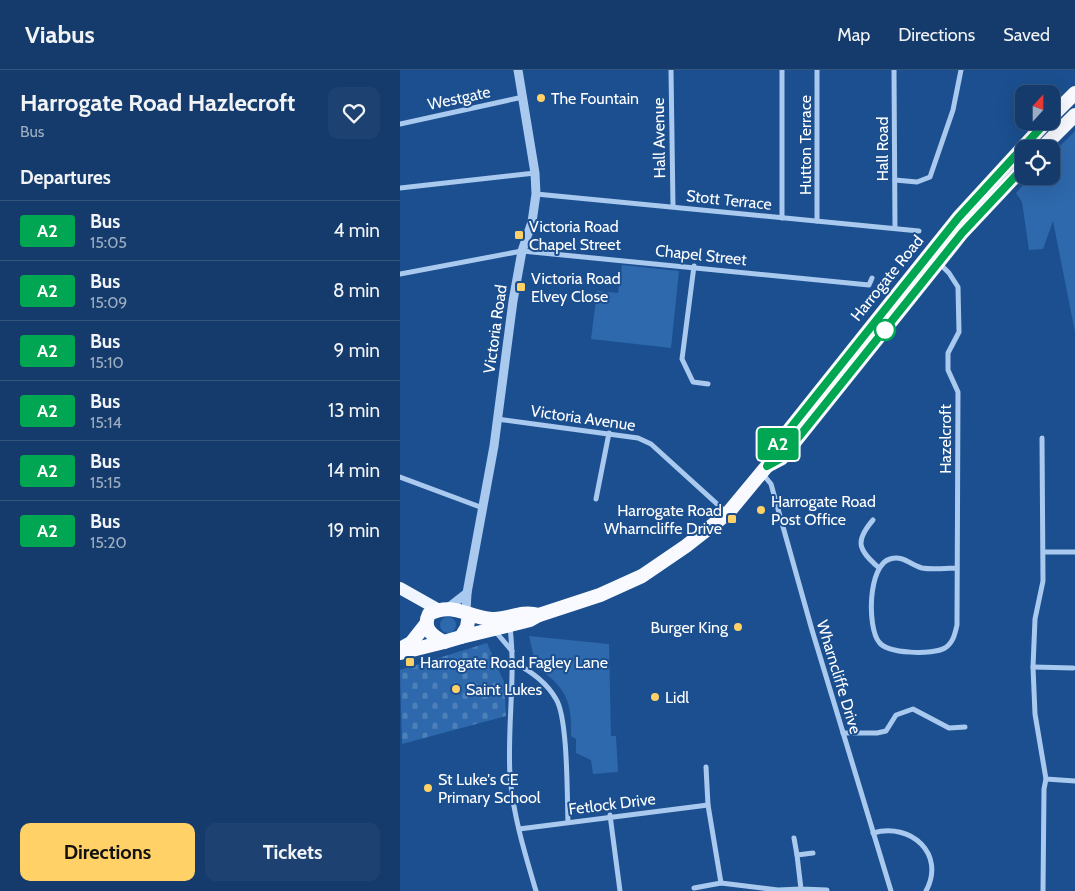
<!DOCTYPE html>
<html lang="en">
<head>
<meta charset="utf-8">
<style>
  body { margin:0; font-family:Cabin,sans-serif; background:#1d4271; color:#f1f3f6; height:100vh; display:flex; flex-direction:column; font-size:19px; white-space:nowrap }
  * { box-sizing:border-box; margin:0 }
  p { font-size:16px; color:#9dadc1 }
  .icon { flex:none; width:28px; height:28px; fill:none; stroke:currentColor; stroke-width:2; stroke-linecap:round; stroke-linejoin:round }
  .map { position:relative; flex:1; overflow:hidden }
  .drawer { display:flex; flex-direction:column; background:#143b6b; width:400px }
  .drawer>* { flex:none }
  .badge { padding:0 10px; border-radius:4px; font-size:18px; line-height:32px }
  .needle { width:32px; rotate:21deg }
  .buttons { position:absolute; left:615px; top:15px; display:grid; gap:10px }
  .buttons a { display:grid; place-items:center; width:45px; height:45px; border-radius:10px; background:#143b6b; box-shadow:0 5px 20px #0002,0 0 0 1px #33557e; font-size:25px }
  .map>.badge { position:absolute; translate:-50% -50%; box-shadow:0 0 0 2px #fff }
  h2 { padding:0 20px; font-size:19px; line-height:45px }
  .round { display:grid; place-items:center; flex:none; width:52px; height:52px; border-radius:10px; background:#1d4271 }
  .overview { display:flex; align-items:center; justify-content:space-between; height:85px; padding:0 20px }
  h1 { font-size:24px; font-weight:800; line-height:38px }
  .cta { display:flex; gap:10px; margin-top:auto; padding:10px 20px }
  .cta a { flex:1; height:58px; border-radius:10px; background:#ffd166; color:#111; font-size:20px; font-weight:800; line-height:58px; text-align:center }
  .cta a+a { background:#1d4271; color:#f1f3f6 }
  ul { padding:0; list-style:none }
  li { display:flex; align-items:center; gap:15px; height:60px; padding:0 20px; border-top:1px solid #33557e }
  li div { flex:1 }
  li b { display:block; font-size:19px }
  li em { font-style:normal }
  li .badge { min-width:55px; font-weight:700; text-align:center }
  header { display:flex; align-items:center; gap:30px; box-sizing:border-box; height:70px; padding:0 25px; background:#143b6b; border-bottom:1px solid #33557e }
  header strong { font-size:24px }
  nav { display:flex; gap:28px; margin-inline-start:auto; font-size:18px }
  main { display:flex; flex:1; min-height:0 }
  .map>svg:first-child { display:block }
  .green { fill:#2e69ad }
  .cemetery { fill:url(#cemetery-stones) }
  .lines { fill:none; stroke-linecap:round; stroke-linejoin:round }
  .minor { stroke:#a9c9ee; stroke-width:5 }
  .tertiary { stroke:#a9c9ee; stroke-width:9 }
  .primary { stroke:#f0f6ff; stroke-width:12 }
  .trunk { stroke:#f8faff; stroke-width:14 }
  .line-casing { stroke:#fff; stroke-width:11 }
  .line { stroke:#00a651; stroke-width:8 }
  .poi-dot { fill:#ffd166; stroke:#1b4f8f; stroke-width:2 }
  .stop-dot { fill:#fff; stroke:#00a651; stroke-width:2.5 }
  .labels { text-anchor:middle; dominant-baseline:central; stroke-width:4; stroke-linejoin:round; paint-order:stroke }
  .street-label { font-size:16px; fill:#fff; stroke:#1b4f8f }
  .poi-label { font-size:16px; fill:#fff; stroke:#1b4f8f; text-anchor:start }
</style>
</head>
<body>
<header>
<strong>Viabus</strong>
<nav><a>Map</a><a>Directions</a><a>Saved</a></nav>
</header>
<main>
<section class="drawer">
<div class="overview"><div><h1>Harrogate Road Hazlecroft</h1><p>Bus</p></div><a class="round"><svg class="icon" aria-label="heart" viewBox="0 0 24 24"><path d="M12 20l-8-8c-3-5 5-10 8-4 3-6 11-1 8 4z"/></svg></a></div>
<h2>Departures</h2>
<ul>
<li><span class="badge" style="background:#00a651;color:#fff">A2</span><div><b>Bus</b><p>15:05</p></div><em>4 min</em></li>
<li><span class="badge" style="background:#00a651;color:#fff">A2</span><div><b>Bus</b><p>15:09</p></div><em>8 min</em></li>
<li><span class="badge" style="background:#00a651;color:#fff">A2</span><div><b>Bus</b><p>15:10</p></div><em>9 min</em></li>
<li><span class="badge" style="background:#00a651;color:#fff">A2</span><div><b>Bus</b><p>15:14</p></div><em>13 min</em></li>
<li><span class="badge" style="background:#00a651;color:#fff">A2</span><div><b>Bus</b><p>15:15</p></div><em>14 min</em></li>
<li><span class="badge" style="background:#00a651;color:#fff">A2</span><div><b>Bus</b><p>15:20</p></div><em>19 min</em></li>
</ul>
<div class="cta"><a>Directions</a><a>Tickets</a></div>
</section>
<div class="map">
<svg width="675" height="821" viewBox="0 0 675 821">
  <defs>
    <pattern id="cemetery-stones" width="16" height="16" patternUnits="userSpaceOnUse" patternTransform="scale(1.25)"><rect width="16" height="16" fill="#2e69ad"/><path d="M2 7V4a2 2 0 0 1 4 0v3zM10 15v-3a2 2 0 0 1 4 0v3z" fill="#4d80b9"/></pattern>
  </defs>
  <rect width="100%" height="100%" fill="#1b4f8f"/>
  <!-- green -->
  <g class="green">
    <polygon points="675,61 675,262 653,151 643,179 629,180 622,132 616,123 631,106 651,106 651,85"/>
    <polygon points="222,195 279,201 271,278 191,269 197,221 218,223"/>
    <circle cx="48" cy="555" r="8"/>
    <path d="M129 566 209 574 211 666H216L218 702 193 704 191 690 176 683V669L171 666C172 631 166 617 136 597Z"/>
  </g>
  <!-- cemetery -->
  <polygon class="cemetery" points="87,573 104,612 106,646 2,674 0,600"/>
  <g class="lines">
    <!-- minor -->
    <g class="minor">
      <polyline points="271,0 273,136"/>
      <polyline points="417,0 417,151"/>
      <polyline points="494,0 495,158"/>
      <polyline points="0,54 123,27"/>
      <polyline points="495,110 517,112 530,107 553,40 561,0"/>
      <polyline points="0,118 135,103"/>
      <polyline points="136,124 519,161"/>
      <polyline points="382,148 382,0"/>
      <path d="M539 193 549 203 558 217 559 262 548 283V300L558 322 557 555C555 564 553 573 545 578 533 585 487 584 479 572 467 557 468 495 490 489 504 485 510 495 522 498 533 500 546 498 557 498"/>
      <polyline points="294,196 282,289 293,312 308,314"/>
      <polyline points="0,204 122,181 469,215 472,208"/>
      <polyline points="97,349 238,368 251,374 327,443"/>
      <polyline points="642,368 643,511 635,549 633,597 635,644 646,709 675,711"/>
      <polyline points="362,403 371,414 412,560 491,821"/>
      <polyline points="0,407 83,438"/>
      <polyline points="196,429 209,363"/>
      <path d="M473 450C454 472 459 480 478 497"/>
      <polyline points="644,482 675,482"/>
      <path d="M110 557C116 607 107 656 110 706 113 745 125 784 136 821"/>
      <polyline points="95,561 112,581"/>
      <path d="M113 592C129 600 147 613 156 629 168 648 167 726 168 752"/>
      <polyline points="633,597 673,598"/>
      <polyline points="443,663 477,663 486,661 496,645 513,639 549,658 565,657"/>
      <polyline points="306,697 308,735 321,813"/>
      <polyline points="210,745 220,821"/>
      <polyline points="119,759 308,735"/>
      <path d="M473 763C511 752 546 784 526 821"/>
      <polyline points="394,768 397,785 413,783"/>
      <polyline points="397,785 401,819 427,820"/>
      <polyline points="294,818 321,813 378,820 401,819"/>
      <polyline points="643,821 644,719 646,709"/>
    </g>
    <!-- tertiary -->
    <g class="tertiary">
      <polyline points="49,537 67,523"/>
      <polyline points="66,542 67,523 94,376 113,231 122,181 132,152 136,124 135,103 118,0"/>
    </g>
    <!-- primary -->
    <polyline class="primary" points="0,518 39,540"/>
    <!-- trunk -->
    <g class="trunk">
      <polyline points="651,47 675,23"/>
      <polyline points="641,79 675,45"/>
      <polyline points="367,396 382,388 562,163 624,97"/>
      <path d="M69 545 67 557 61 567 44 572C32 566 22 558 29 544 54 531 68 548 92 549 109 550 119 540 139 545"/>
      <polyline points="61,567 130,550 139,545 200,525 242,506 286,476 328,443 367,396 380,371 558,148 647,51"/>
      <polyline points="0,579 11,573 26,554"/>
      <polyline points="0,583 44,572"/>
    </g>
  </g>
  <g class="lines">
    <defs>
      <polyline id="line" points="624,97 562,163 382,388 367,396 380,371 558,148 647,51"/>
    </defs>
    <!-- line casing -->
    <use href="#line" class="line-casing"/>
    <!-- line -->
    <use href="#line" class="line"/>
  </g>
  <!-- markers -->
  <g class="poi-dot">
    <circle cx="141" cy="28" r="5"/>
    <rect x="114" y="160" width="10" height="10" rx="2.5"/>
    <rect x="116" y="212" width="10" height="10" rx="2.5"/>
    <circle cx="361" cy="440" r="5"/>
    <rect x="327" y="444" width="10" height="10" rx="2.5"/>
    <circle cx="338" cy="557" r="5"/>
    <rect x="5" y="587" width="10" height="10" rx="2.5"/>
    <circle cx="56" cy="619" r="5"/>
    <circle cx="255" cy="627" r="5"/>
    <circle cx="28" cy="718" r="5"/>
  </g>
  <circle class="stop-dot" cx="485" cy="260" r="10"/>
  <g class="labels">
    <!-- street labels -->
    <g class="street-label">
      <text transform="translate(59 28) rotate(-12)">Westgate</text>
      <text transform="translate(259 68) rotate(-91)">Hall Avenue</text>
      <text transform="translate(405 75) rotate(-90)">Hutton Terrace</text>
      <text transform="translate(482 79) rotate(-90)">Hall Road</text>
      <text transform="translate(329 130) rotate(6)">Stott Terrace</text>
      <text transform="translate(301 185) rotate(6)">Chapel Street</text>
      <text transform="translate(487 208) rotate(-51)">Harrogate Road</text>
      <text transform="translate(95 259) rotate(-82)">Victoria Road</text>
      <text transform="translate(183 348) rotate(8)">Victoria Avenue</text>
      <text transform="translate(545 369) rotate(-90)">Hazelcroft</text>
      <text transform="translate(439 607) rotate(73)">Wharncliffe Drive</text>
      <text transform="translate(212 734) rotate(-7)">Fetlock Drive</text>
    </g>
    <!-- poi labels -->
    <g class="poi-label">
      <text x="151" y="28">The Fountain</text>
      <text x="129" y="156">Victoria Road<tspan x="129" dy="18">Chapel Street</tspan></text>
      <text x="131" y="208">Victoria Road<tspan x="131" dy="18">Elvey Close</tspan></text>
      <text x="371" y="431">Harrogate Road<tspan x="371" dy="18">Post Office</tspan></text>
      <text x="322" y="440" text-anchor="end">Harrogate Road<tspan x="322" dy="18">Wharncliffe Drive</tspan></text>
      <text x="328" y="557" text-anchor="end">Burger King</text>
      <text x="20" y="592">Harrogate Road Fagley Lane</text>
      <text x="66" y="619">Saint Lukes</text>
      <text x="265" y="627">Lidl</text>
      <text x="38" y="709">St Luke's CE<tspan x="38" dy="18">Primary School</tspan></text>
    </g>
  </g>
</svg>
<div class="buttons">
<a><svg class="needle" viewBox="-14 -14 28 28"><path d="M0-13l5 13h-10z" fill="#e53935"/><path d="M0 13l5-13h-10z" fill="#9dadc1"/></svg></a>
<a><svg class="icon" aria-label="locate" viewBox="0 0 24 24"><circle cx="12" cy="12" r="6"/><path d="M12 2v4M12 18v4M2 12h4M18 12h4"/></svg></a>
</div>
<b class="badge" style="left:378px;top:374px;background:#00a651;color:#fff">A2</b>
</div>
</main>
</body>
</html>
